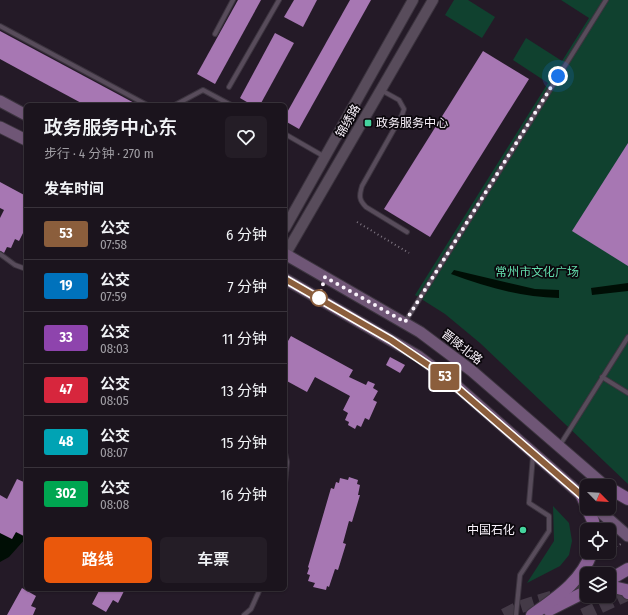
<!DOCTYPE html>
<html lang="zh">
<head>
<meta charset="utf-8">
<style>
  body { margin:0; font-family:"Fira Sans Condensed","Noto Sans SC",sans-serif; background:#241d26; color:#f1f3f6; height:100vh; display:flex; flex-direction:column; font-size:15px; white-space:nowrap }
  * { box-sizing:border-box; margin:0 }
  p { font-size:13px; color:#a09ea4 }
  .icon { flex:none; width:22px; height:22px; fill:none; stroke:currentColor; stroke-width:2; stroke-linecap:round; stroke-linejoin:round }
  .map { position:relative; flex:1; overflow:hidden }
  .panel { position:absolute; left:24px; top:103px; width:263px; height:488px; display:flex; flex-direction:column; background:#1b141d; border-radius:6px; box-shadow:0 1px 3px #0004,0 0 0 1px #39333b }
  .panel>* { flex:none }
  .badge { padding:0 8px; border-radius:3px; font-size:14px; line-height:26px }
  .needle { width:26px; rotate:114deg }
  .controls { position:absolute; left:580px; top:479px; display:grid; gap:8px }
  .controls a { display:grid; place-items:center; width:36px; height:36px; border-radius:6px; background:#1b141d; box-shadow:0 1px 3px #0004,0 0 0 1px #39333b; font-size:20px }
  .you { position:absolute; width:20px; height:20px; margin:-10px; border:3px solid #fff; border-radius:50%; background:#1a73e8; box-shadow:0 0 0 6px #1a73e833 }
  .map>.badge { position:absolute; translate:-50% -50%; box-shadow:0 0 0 2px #fff }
  h2 { padding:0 20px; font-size:15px; line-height:36px }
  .round { display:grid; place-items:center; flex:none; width:42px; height:42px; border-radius:6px; background:#241d26 }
  .overview { display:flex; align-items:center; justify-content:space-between; height:68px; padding:0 20px }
  h1 { font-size:19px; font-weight:600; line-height:30px }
  .button { display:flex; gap:8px; margin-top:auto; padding:8px 20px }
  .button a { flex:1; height:46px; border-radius:6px; background:#ea580c; color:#fff; font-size:16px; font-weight:600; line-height:46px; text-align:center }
  .button a+a { background:#241d26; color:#f1f3f6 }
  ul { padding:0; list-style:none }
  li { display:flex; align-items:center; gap:12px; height:52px; padding:0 20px; border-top:1px solid #39333b }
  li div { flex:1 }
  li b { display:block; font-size:15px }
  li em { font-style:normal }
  li .badge { min-width:44px; font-weight:700; text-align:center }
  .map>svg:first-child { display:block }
  .green { fill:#10412f }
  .water { fill:#000e05 }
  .building { fill:#a777b3 }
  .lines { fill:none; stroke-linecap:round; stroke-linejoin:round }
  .trunk-tunnel { stroke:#443a47; stroke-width:13; stroke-dasharray:13 6; stroke-linecap:butt }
  .service-casing { stroke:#3c343f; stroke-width:6 }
  .tertiary-casing { stroke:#3c343f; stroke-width:12 }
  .secondary-casing { stroke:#3c343f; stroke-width:13 }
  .primary-casing { stroke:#3c343f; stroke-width:14 }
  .path { stroke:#7f7682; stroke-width:2; stroke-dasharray:1 3; stroke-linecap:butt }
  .service { stroke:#584c5b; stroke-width:4 }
  .tertiary { stroke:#584c5b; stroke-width:10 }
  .secondary { stroke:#6f5676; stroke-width:11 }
  .primary { stroke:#875f92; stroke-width:12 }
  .line-casing { stroke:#fff; stroke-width:9 }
  .line { stroke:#8b5e3c; stroke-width:6 }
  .walk { stroke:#f9f2fb; stroke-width:4; stroke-dasharray:0 7.2 }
  .poi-dot { fill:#45d49e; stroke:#0b070c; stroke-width:1.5 }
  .stop-dot { fill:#fff; stroke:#8b5e3c; stroke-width:2 }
  .labels { text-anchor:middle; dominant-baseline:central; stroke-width:3.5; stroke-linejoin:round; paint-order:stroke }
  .street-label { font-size:12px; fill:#f9f2fb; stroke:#0b070c }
  .poi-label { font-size:12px; fill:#f9f2fb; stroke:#0b070c; text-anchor:start }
  .park-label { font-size:12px; fill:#63ddac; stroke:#0b070c }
</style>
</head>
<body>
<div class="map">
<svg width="628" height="615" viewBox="0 0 628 615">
  <rect width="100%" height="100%" fill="#241a27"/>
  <!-- green -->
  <g class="green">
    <polygon points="454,0 468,0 495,17 482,38 445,15"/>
    <polygon points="561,0 628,0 628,484 480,343 445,314 415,295 548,83 513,60 526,38 562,61 589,18"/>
    <polygon points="553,506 569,523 572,541 569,555 560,566 527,583 554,541"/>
  </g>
  <!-- water -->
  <g class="water">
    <path d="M454 270 535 289 559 290V298C521 297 486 287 451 274Z"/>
    <polygon points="628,283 628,291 592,295 591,288"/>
    <polygon points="16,532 26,538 9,557 0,562 0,533 12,539"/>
  </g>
  <!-- building -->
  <g class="building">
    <polygon points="238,0 261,0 215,84 197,74"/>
    <polygon points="294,0 317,0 303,27 284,17"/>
    <polygon points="350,0 371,0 299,129 285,121 285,116"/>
    <polygon points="0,31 56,61 138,105 85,105 44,83 0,59"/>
    <polygon points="275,33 294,43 260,105 252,105 240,98"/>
    <polygon points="483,51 529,79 430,237 384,209"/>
    <polygon points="628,143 628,266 572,231"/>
    <polygon points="0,182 26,196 26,227 19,241 15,239 11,248 7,247 4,253 0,251 0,218 4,210 0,208"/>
    <polygon points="291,336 353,370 349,377 366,385 368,381 375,384 373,388 378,391 373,400 377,402 369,420 365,418 361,427 357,425 355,429 348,425 349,422 345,420 348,413 343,410 350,396 315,377 307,392 285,380 285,346"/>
    <polygon points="390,357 405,365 400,373 386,365"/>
    <polygon points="349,477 358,480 357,484 360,485 358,495 360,495 352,522 349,521 343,543 346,544 338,570 335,569 329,587 327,586 326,590 313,587 315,583 308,581 310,575 307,574 309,568 308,567 331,488 334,489 336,482 339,483 340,478 348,480"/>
    <polygon points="17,479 26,483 26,537 16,532 12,539 0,533 0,495 7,499"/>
    <polygon points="22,588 36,596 31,606 36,608 33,615 7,615"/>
    <polygon points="100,589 125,589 118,603 113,600 106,612 92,604"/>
  </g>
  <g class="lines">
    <!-- trunk-tunnel -->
    <g class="trunk-tunnel">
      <polyline points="504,615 520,607 587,586"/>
      <polyline points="583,615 628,594"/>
    </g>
    <defs>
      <g id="service">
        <polyline points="0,26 147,105"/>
        <polyline points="215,34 233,0"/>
        <polyline points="229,87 279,0"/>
        <path d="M381 90 399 100 404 109 402 115 362 186C359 196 359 200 366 207L407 232"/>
        <polyline points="175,105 203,90 231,105"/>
        <polyline points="285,134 325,157"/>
        <polyline points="0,254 15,265 26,269"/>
        <polyline points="405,322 606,0"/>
        <polyline points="602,377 628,393"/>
        <polyline points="560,445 628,337"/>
        <polyline points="285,453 287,462 285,483"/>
        <polyline points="244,615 251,609 260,589"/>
        <polyline points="516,615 520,575 549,531 549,516 529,503 533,456"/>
      </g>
      <g id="tertiary">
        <polyline points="285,228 413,0"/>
        <polyline points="285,255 433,0"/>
      </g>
      <g id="secondary">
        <polyline points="0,101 26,115"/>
        <polyline points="0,127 26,140"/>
        <polyline points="285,254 420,332 472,371 605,486"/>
        <polyline points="285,279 418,356 451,381 587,500"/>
        <polyline points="596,508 628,536"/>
      </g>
      <g id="primary">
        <polyline points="609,488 628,499"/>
        <polyline points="582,496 587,507"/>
        <polyline points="587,508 593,521 594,530"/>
        <polyline points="609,580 628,569"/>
        <polyline points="609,586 626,590 628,593"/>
        <polyline points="549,610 587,591"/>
        <path d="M532 615C557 597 581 582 592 552"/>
      </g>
    </defs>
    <!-- service casing -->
    <use href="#service" class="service-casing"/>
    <!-- tertiary casing -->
    <use href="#tertiary" class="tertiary-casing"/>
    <!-- secondary casing -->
    <use href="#secondary" class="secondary-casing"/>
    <!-- primary casing -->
    <use href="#primary" class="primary-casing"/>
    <!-- path -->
    <g class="path">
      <polyline points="357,222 409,253"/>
      <polyline points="609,550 621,544"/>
    </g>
    <!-- service -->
    <use href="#service" class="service"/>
    <!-- tertiary -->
    <use href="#tertiary" class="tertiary"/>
    <!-- secondary -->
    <use href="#secondary" class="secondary"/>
    <!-- primary -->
    <use href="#primary" class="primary"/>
  </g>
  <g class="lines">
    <defs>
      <polyline id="line" points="285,279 391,340 440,373 587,500"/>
    </defs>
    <!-- line casing -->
    <use href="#line" class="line-casing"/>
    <!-- line -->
    <use href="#line" class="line"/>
    <!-- walk -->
    <polyline class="walk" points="319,298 325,277 405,322 558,76"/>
  </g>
  <!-- markers -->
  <g class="poi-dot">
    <rect x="364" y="119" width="8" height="8" rx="2"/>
    <circle cx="523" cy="530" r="4"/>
  </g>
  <circle class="stop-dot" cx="319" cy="298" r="8"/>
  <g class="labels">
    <!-- street labels -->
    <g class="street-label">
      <text transform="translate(348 121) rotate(-60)">锦绣路</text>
      <text transform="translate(462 347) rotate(38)">晋陵北路</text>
    </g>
    <!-- poi labels -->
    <g class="poi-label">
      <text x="376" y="123">政务服务中心</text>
      <text x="515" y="530" text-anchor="end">中国石化</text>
    </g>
    <!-- park labels -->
    <g class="park-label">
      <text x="537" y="272">常州市文化广场</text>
    </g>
  </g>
</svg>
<div class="controls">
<a><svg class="needle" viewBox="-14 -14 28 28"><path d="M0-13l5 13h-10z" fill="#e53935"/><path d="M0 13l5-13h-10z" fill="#a09ea4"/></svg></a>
<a><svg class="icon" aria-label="locate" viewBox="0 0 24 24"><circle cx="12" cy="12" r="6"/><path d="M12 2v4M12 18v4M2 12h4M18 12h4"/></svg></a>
<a><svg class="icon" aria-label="layers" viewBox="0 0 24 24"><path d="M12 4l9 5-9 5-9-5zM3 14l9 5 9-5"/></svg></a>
</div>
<div class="you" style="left:558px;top:76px"></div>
<b class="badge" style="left:445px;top:377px;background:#8b5e3c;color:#fff">53</b>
<section class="panel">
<div class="overview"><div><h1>政务服务中心东</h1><p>步行 · 4 分钟 · 270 m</p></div><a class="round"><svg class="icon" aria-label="heart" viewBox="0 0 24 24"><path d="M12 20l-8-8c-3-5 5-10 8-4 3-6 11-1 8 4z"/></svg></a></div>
<h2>发车时间</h2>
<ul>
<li><span class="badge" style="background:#8b5e3c;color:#fff">53</span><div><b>公交</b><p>07:58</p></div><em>6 分钟</em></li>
<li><span class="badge" style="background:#0072bc;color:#fff">19</span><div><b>公交</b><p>07:59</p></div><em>7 分钟</em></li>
<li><span class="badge" style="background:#8e44ad;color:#fff">33</span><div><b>公交</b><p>08:03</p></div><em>11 分钟</em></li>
<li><span class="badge" style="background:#d7263d;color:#fff">47</span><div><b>公交</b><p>08:05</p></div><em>13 分钟</em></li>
<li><span class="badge" style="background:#00a3b4;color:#fff">48</span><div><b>公交</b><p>08:07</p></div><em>15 分钟</em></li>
<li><span class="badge" style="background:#00a651;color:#fff">302</span><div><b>公交</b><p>08:08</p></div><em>16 分钟</em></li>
</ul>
<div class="button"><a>路线</a><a>车票</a></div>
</section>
</div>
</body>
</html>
